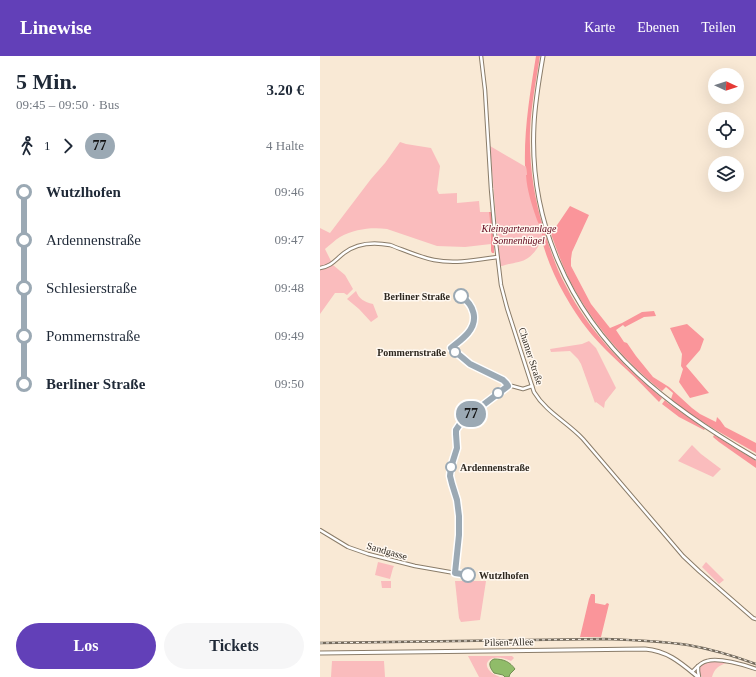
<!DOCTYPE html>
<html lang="de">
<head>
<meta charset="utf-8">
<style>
  body { margin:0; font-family:"Times New Roman",serif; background:#f6f6f7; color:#1f2937; height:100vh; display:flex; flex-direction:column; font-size:15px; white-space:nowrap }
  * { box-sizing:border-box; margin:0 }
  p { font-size:13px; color:#747a83 }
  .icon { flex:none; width:22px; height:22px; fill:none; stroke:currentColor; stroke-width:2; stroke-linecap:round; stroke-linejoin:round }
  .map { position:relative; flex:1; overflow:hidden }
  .sheet { display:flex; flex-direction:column; background:#fff; width:320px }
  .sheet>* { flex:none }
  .badge { padding:0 8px; border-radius:13px; font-size:14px; line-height:26px }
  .needle { width:26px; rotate:93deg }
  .buttons { position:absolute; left:388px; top:12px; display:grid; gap:8px }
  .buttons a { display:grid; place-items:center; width:36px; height:36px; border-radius:50%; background:#fff; box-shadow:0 4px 16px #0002; font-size:20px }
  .map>.badge { position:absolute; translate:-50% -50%; box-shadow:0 0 0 2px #fff }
  .legs { display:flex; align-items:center; gap:6px; height:44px; padding:0 16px; font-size:13px }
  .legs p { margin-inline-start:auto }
  .summary { display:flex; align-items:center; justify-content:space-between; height:68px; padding:0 16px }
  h1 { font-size:22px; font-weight:800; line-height:30px }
  .action { display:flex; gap:8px; margin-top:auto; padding:8px 16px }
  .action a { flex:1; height:46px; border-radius:24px; background:#6240b8; color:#fff; font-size:16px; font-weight:800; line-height:46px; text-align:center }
  .action a+a { background:#f6f6f7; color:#1f2937 }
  ul { padding:0 16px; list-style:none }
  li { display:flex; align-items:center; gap:14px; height:48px; font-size:15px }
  li i { display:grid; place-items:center; width:6px; height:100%; margin:0 5px; background:currentColor }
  li i::after { content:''; width:10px; height:10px; margin:-5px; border:3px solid; border-radius:50%; background:#fff }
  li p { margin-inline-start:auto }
  li:first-child i { background:linear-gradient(#0000 50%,currentColor 0) }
  li:last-child i { background:linear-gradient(currentColor 50%,#0000 0) }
  header { display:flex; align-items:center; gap:24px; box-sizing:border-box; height:56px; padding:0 20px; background:#6240b8; color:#fff }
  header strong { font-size:19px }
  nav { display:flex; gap:22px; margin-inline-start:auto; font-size:14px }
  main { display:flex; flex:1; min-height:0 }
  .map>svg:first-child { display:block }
  .green { fill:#fabcbd }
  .forest { fill:#fa959a }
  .water { fill:#90bc69; stroke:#728f53 }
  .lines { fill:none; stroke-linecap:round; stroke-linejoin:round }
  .tertiary-casing { stroke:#8a7c69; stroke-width:4.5 }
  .primary-casing { stroke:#8a7c69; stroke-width:5 }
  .trunk-casing { stroke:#8a7c69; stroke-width:5 }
  .tertiary { stroke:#fff; stroke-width:2.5 }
  .primary { stroke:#fff; stroke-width:3 }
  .trunk { stroke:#fff; stroke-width:3 }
  .rail-casing { stroke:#736a5d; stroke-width:2.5 }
  .rail { stroke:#fff8f0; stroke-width:1; stroke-dasharray:3; stroke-linecap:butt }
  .line-1-casing { stroke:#fff; stroke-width:9 }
  .line-1 { stroke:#9ba9b4; stroke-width:6 }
  .stop-1-dot { fill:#fff; stroke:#9ba9b4; stroke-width:2 }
  .labels { text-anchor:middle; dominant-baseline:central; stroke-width:3; stroke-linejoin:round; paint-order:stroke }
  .park-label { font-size:10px; font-style:italic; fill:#600319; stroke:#fff8f0 }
  .stop-label { font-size:10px; font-weight:bold; fill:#2d271f; stroke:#fff8f0; text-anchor:end }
  .street-label { font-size:10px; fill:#2d271f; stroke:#fff8f0 }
</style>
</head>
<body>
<header>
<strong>Linewise</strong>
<nav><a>Karte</a><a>Ebenen</a><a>Teilen</a></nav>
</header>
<main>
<section class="sheet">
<div class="summary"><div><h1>5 Min.</h1><p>09:45 – 09:50 · Bus</p></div><b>3.20 €</b></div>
<div class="legs"><svg class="icon" aria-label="walk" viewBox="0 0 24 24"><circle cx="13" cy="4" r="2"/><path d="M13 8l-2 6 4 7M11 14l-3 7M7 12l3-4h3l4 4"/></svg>1<svg class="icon" aria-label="forward" viewBox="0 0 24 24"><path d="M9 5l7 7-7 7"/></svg><b class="badge" style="background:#9ba9b4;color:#111">77</b><p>4 Halte</p></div>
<ul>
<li><i style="color:#9ba9b4"></i><b>Wutzlhofen</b><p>09:46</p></li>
<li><i style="color:#9ba9b4"></i><span>Ardennenstraße</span><p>09:47</p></li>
<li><i style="color:#9ba9b4"></i><span>Schlesierstraße</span><p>09:48</p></li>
<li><i style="color:#9ba9b4"></i><span>Pommernstraße</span><p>09:49</p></li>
<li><i style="color:#9ba9b4"></i><b>Berliner Straße</b><p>09:50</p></li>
</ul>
<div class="action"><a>Los</a><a>Tickets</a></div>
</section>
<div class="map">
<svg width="436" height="621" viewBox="0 0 436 621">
  <rect width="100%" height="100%" fill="#f9e9d5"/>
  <!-- green -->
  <g class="green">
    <path d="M80 86 86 88 111 92 120 110 117 134 119 138 137 137V147L159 145 160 156H169L171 188 145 191 117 190 67 173C51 171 35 173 20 181 15 184 10 189 5 193L13 209 25 219 33 233 27 239 24 237H15L0 258V172L10 177 51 123 65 107Z"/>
    <path d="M170 90 206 111C208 128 212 147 217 163 219 169 223 174 222 181 221 188 214 198 208 202 201 207 190 207 182 210H180Z"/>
    <path d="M36 235C39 243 44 246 53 248L58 261 51 266 39 253 27 243Z"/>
    <polygon points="269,285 276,292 296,332 285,346 284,352 276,346 275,347 261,308 258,303 250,295 231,296 230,293 262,288"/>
    <polygon points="372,389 381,398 401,413 393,421 358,405"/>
    <polygon points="58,506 74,510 73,512 63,510 73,512 70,523 55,519"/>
    <polygon points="386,506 404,524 399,528 382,511"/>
    <polygon points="61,525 71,525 71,532 62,532"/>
    <polygon points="135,525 166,525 160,564 141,566 139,562"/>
    <path d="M148 600H192L194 602 191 605C168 594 156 612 180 621H159Z"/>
    <polygon points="12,605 64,605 65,621 11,621"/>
    <path d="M389 606H396L407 607C399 609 394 613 392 621H382C375 613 381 609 389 606Z"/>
  </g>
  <!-- forest -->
  <g class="forest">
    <path d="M216 0H220C216 25 211 50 210 75 209 108 214 142 224 174 230 193 236 212 246 230 268 274 304 311 342 342L339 346C328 335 318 324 306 313 293 301 279 288 268 274 249 250 229 214 222 184 222 181 222 178 222 175 221 171 218 167 217 164 212 149 207 135 206 119H207L206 111 205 110C204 73 210 37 216 0Z"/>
    <path d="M250 150 269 159 252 196 251 203V210L271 248 290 272 302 267 322 256 334 255 336 260 324 261 305 271 303 269 296 274 304 286 307 287 316 300 333 321 349 331 372 352 380 358 396 366 397 361 400 364 405 371 436 387V397C407 380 377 365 351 343L353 337 346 331 342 335C305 306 273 268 251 227 243 211 237 195 231 178Z"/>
    <polygon points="169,156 171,156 174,183 174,197 172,197 171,195 171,183"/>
    <polygon points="367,268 384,283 380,294 366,310 389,337 370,342 359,326 363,313 361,310 362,298 350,272"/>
    <polygon points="345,344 348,347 385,373 384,374 359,361 342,348"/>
    <polygon points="394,379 436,405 436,412 399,386 393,381"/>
    <polygon points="271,538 274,538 275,539 275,547 285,549 287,547 289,548 281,581 260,581 269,543"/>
  </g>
  <!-- water -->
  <path class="water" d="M174 603C184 603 190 606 195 613L190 618 189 621H185L183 619 174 617C170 612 167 606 174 603Z"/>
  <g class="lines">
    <defs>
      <g id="tertiary">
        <path d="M161 0 165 34 171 133 175 179 181 229 187 252 214 336C226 356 247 366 263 383L363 500 379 515 433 562 436 563"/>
        <path d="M0 212C12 210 15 204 24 197 37 187 54 186 70 189 84 194 99 201 114 204 135 208 156 204 177 201"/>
        <polyline points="0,474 28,491 48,498 95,510 135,517 139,479 139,460 137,443 131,425 130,415 137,394 135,378 136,374 142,365 188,330 192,330 203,333 212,330"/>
        <polyline points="378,610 378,615 379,621"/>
        <path d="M372 616C376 612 381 606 387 605 398 601 425 609 436 613"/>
      </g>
      <path id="primary" d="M0 597 325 593C348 595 361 607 378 621"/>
      <path id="trunk" d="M223 0C219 23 215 46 214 69 209 164 248 253 318 318 353 351 395 378 436 402"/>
    </defs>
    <!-- tertiary casing -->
    <use href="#tertiary" class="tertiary-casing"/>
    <!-- primary casing -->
    <use href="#primary" class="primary-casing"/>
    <!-- trunk casing -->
    <use href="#trunk" class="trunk-casing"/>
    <!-- tertiary -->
    <use href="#tertiary" class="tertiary"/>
    <!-- primary -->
    <use href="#primary" class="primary"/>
    <!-- trunk -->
    <use href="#trunk" class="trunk"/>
    <defs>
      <path id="rail" d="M0 587 285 583C313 584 341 585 368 589 391 593 414 600 436 608"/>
    </defs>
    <!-- rail casing -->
    <use href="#rail" class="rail-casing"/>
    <!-- rail -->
    <use href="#rail" class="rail"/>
  </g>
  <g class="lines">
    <defs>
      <path id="line-1" d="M141 240C154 249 159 264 148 277 143 283 137 287 131 292L150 308 183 324 186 327 188 330 142 365 136 374V378L137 392 131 411 130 420 132 428 137 444 139 460V479L135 517 148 519"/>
    </defs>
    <!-- line-1 casing -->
    <use href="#line-1" class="line-1-casing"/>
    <!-- line-1 -->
    <use href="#line-1" class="line-1"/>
  </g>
  <!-- markers -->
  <g class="stop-1-dot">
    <circle cx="141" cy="240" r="7"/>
    <circle cx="135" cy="296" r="5"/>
    <circle cx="178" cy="337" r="5"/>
    <circle cx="131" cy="411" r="5"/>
    <circle cx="148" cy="519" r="7"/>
  </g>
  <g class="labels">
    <!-- park labels -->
    <g class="park-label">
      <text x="199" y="172">Kleingartenanlage<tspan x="199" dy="12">Sonnenhügel</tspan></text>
    </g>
    <!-- stop labels -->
    <g class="stop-label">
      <text x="130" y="240">Berliner Straße</text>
      <text x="126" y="296">Pommernstraße</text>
      <text x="140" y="411" text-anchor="start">Ardennenstraße</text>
      <text x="159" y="519" text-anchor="start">Wutzlhofen</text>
    </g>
    <!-- street labels -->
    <g class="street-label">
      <text transform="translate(211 300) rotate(72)">Chamer Straße</text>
      <text transform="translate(67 495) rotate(16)">Sandgasse</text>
      <text transform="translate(189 586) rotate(-1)">Pilsen-Allee</text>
    </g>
  </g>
</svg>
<div class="buttons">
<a><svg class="needle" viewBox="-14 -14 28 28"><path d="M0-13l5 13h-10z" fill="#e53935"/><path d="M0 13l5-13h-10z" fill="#747a83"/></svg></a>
<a><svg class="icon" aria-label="locate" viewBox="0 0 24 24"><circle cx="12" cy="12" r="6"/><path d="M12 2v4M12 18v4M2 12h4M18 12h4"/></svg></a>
<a><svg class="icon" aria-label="layers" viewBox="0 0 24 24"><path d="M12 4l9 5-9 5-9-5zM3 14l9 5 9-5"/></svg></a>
</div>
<b class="badge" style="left:151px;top:358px;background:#9ba9b4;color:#111">77</b>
</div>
</main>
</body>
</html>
